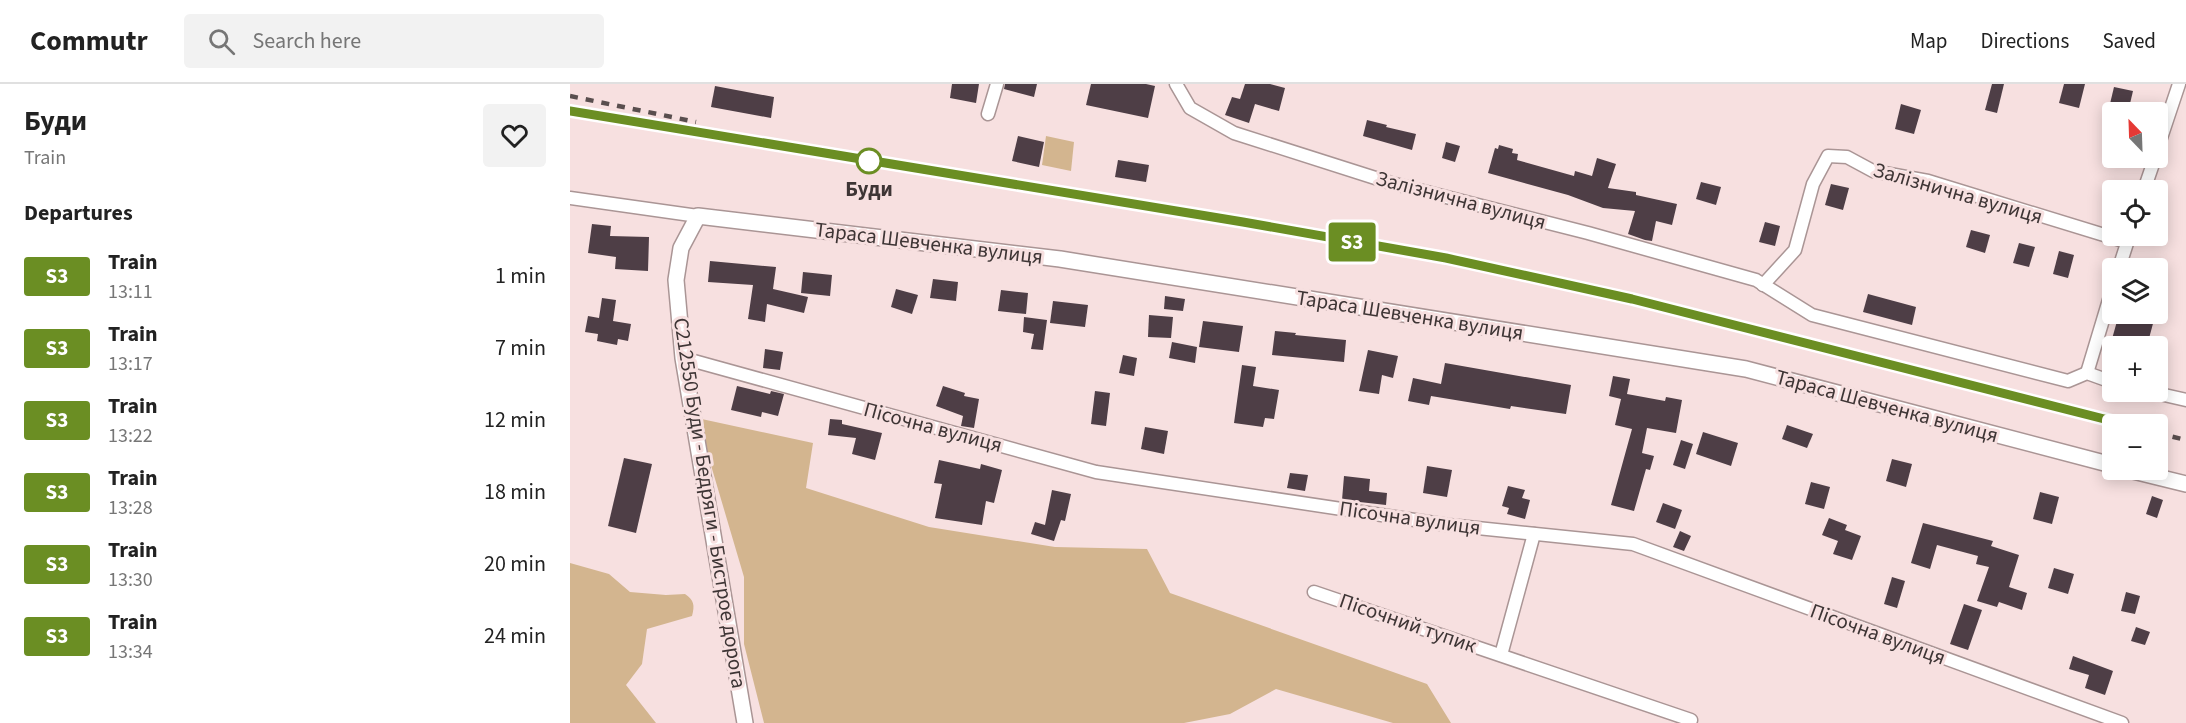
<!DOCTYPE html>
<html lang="en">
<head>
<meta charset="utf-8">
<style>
  body { margin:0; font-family:"Source Sans 3",sans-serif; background:#f2f2f2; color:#222; height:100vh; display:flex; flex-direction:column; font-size:22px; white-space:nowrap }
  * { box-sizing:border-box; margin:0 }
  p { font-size:20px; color:#767676 }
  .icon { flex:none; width:33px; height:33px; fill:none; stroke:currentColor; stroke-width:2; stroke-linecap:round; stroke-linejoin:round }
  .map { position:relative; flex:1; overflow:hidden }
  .sheet { display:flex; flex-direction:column; background:#fff; width:570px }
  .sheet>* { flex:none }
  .badge { padding:0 12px; border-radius:4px; font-size:21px; line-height:39px }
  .needle { width:39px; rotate:337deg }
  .buttons { position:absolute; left:1532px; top:18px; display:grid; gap:12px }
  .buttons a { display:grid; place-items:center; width:66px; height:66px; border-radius:6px; background:#fff; box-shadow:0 3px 15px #0003; font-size:30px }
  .map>.badge { position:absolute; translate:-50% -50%; box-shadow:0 0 0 3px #fff }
  h2 { padding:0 24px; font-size:22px; line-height:54px }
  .round { display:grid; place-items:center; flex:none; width:63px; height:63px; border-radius:6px; background:#f2f2f2 }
  .head { display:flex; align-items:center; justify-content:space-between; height:102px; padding:0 24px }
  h1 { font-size:28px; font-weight:700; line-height:45px }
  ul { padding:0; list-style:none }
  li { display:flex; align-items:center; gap:18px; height:72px; padding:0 24px }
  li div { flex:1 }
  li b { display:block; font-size:22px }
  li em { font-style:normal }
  li .badge { min-width:66px; font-weight:700; text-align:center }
  header { display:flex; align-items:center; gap:36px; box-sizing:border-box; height:84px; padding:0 30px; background:#fff; border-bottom:2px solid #e0e0e0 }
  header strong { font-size:28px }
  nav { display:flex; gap:33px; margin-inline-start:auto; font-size:21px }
  .search { width:420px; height:54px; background:#f2f2f2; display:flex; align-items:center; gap:15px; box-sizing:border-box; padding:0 21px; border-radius:6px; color:#767676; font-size:22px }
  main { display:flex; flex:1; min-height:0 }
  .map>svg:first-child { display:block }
  .green { fill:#d3b58f }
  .building { fill:#4e3e46 }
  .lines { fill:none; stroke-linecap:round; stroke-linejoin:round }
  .minor-casing { stroke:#aa9595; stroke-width:15 }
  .tertiary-casing { stroke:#aa9595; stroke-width:18 }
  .minor { stroke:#fff; stroke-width:12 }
  .tertiary { stroke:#fff; stroke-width:15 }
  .rail { stroke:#594e4e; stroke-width:4.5; stroke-dasharray:8 8; stroke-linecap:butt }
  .line-casing { stroke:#fff; stroke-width:14 }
  .line { stroke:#6b8e23; stroke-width:9 }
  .stop-dot { fill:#fff; stroke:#6b8e23; stroke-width:3 }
  .labels { text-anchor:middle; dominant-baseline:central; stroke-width:6; stroke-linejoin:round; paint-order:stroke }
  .stop-label { font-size:21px; font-weight:bold; fill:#3e3535; stroke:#f7e0e0 }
  .street-label { font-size:21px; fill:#3e3535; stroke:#f7e0e0 }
</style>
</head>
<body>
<header>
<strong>Commutr</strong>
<div class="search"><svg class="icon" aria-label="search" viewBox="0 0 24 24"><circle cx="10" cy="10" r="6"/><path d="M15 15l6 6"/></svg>Search here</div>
<nav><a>Map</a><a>Directions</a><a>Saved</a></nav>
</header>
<main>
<section class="sheet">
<div class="head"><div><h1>Буди</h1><p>Train</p></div><a class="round"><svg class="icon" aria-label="heart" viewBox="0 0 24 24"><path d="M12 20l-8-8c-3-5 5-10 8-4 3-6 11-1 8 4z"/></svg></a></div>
<h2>Departures</h2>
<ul>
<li><span class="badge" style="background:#6b8e23;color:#fff">S3</span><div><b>Train</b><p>13:11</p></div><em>1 min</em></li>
<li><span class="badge" style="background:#6b8e23;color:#fff">S3</span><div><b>Train</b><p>13:17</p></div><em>7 min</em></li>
<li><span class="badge" style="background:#6b8e23;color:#fff">S3</span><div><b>Train</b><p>13:22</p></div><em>12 min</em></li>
<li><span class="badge" style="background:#6b8e23;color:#fff">S3</span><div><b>Train</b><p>13:28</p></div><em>18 min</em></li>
<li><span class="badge" style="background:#6b8e23;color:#fff">S3</span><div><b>Train</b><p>13:30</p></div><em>20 min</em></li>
<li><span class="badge" style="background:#6b8e23;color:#fff">S3</span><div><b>Train</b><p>13:34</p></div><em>24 min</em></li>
</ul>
</section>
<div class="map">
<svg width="1616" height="639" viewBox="0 0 1616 639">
  <rect width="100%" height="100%" fill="#f7e0e0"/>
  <!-- green -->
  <g class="green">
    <polygon points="476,52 504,58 501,87 472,81"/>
    <polygon points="127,334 243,359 236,404 359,443 485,463 577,465 600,509 857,600 881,639 823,639 706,605 660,630 614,639 194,639 174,560 174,493"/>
    <path d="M0 479 39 490 60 508 96 511 115 510C124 516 125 521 122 532L77 545 72 580 56 601 86 639H0Z"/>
  </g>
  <!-- building -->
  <g class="building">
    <polygon points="382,0 409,0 406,19 380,14"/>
    <polygon points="435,0 467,0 464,13 434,5"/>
    <polygon points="521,0 576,0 585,2 578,34 516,21"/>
    <polygon points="675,0 700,0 715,4 709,27 685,20 679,39 655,31 662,13 670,15"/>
    <polygon points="1422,0 1434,0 1427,29 1415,26"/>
    <polygon points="1494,0 1515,0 1509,24 1489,19"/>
    <polygon points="145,2 204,13 201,34 141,23"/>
    <polygon points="1544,3 1563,7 1558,28 1539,24"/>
    <polygon points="1331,20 1351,26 1344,50 1325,45"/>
    <polygon points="797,36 817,41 816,43 846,50 842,66 793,52"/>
    <polygon points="448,52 474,58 469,83 442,77"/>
    <polygon points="876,58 890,62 885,78 872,74"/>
    <polygon points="929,61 943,65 942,69 948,70 947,76 1004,92 1005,87 1022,92 1027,74 1046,80 1038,104 1066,108 1066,111 1107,120 1102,141 1086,137 1082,157 1075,156 1058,150 1065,127 1033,124 998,111 918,89 925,64 928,65"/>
    <polygon points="548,76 579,81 576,98 545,93"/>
    <polygon points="1131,98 1151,103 1146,121 1126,115"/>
    <polygon points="1261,100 1279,104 1273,126 1255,121"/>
    <polygon points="1195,138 1210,142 1205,162 1189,158"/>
    <polygon points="22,140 41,142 40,152 79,153 78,187 45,185 46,173 18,169"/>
    <polygon points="1401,146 1420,151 1415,169 1396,163"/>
    <polygon points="1449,159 1465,163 1459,183 1443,179"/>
    <polygon points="1489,167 1504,171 1498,194 1483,190"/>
    <polygon points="140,177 206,183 203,205 238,213 234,229 197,220 195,238 178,235 183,201 138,198"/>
    <polygon points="233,188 262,191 260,212 231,209"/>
    <polygon points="363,195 388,198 386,217 360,214"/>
    <polygon points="326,205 348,211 342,230 321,223"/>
    <polygon points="431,206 458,209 456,230 428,227"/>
    <polygon points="1298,210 1346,223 1342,241 1293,228"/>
    <polygon points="595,212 615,215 613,227 594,225"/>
    <polygon points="32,214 46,216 43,237 61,240 58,257 48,255 47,261 27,257 28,250 15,248 18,232 29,234"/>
    <polygon points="483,217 518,221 515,243 480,239"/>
    <polygon points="1549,230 1576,230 1585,232 1577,262 1540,262"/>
    <polygon points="579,231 603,233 601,254 578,253"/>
    <polygon points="454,233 477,236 473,266 461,265 464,250 453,248"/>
    <polygon points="633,237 673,242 669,268 629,263"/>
    <polygon points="705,247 726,249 725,251 776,256 774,278 702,271"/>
    <polygon points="602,258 627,263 625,279 599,274"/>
    <polygon points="195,265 213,268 210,286 193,284"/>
    <polygon points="798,266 828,272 823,294 812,291 809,310 789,307"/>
    <polygon points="553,271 567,274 564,292 549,289"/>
    <polygon points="875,279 1001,301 996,330 941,322 940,325 861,312 859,321 838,317 843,294 871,300"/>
    <polygon points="672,281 686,283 683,302 709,306 704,335 695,334 693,343 664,339"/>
    <polygon points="1043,292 1060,295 1057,310 1095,317 1096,313 1112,316 1106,349 1077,344 1072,369 1084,372 1080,386 1076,385 1064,427 1041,421 1062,345 1045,341 1051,315 1039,312"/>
    <polygon points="167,302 200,310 201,307 214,310 208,332 192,328 191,333 161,326"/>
    <polygon points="373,302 395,309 394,312 409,315 404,344 391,342 393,332 366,322"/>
    <polygon points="525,307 540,309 536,342 521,340"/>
    <polygon points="260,335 272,336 272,340 312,349 305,376 282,370 286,354 258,351"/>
    <polygon points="1217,341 1243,350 1237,364 1212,355"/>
    <polygon points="575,343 598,347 594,370 571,365"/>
    <polygon points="1133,348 1168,359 1161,382 1126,370"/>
    <polygon points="1111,356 1123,360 1115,385 1103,381"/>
    <polygon points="54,374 82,380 66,449 38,442"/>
    <polygon points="1322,375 1342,380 1336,403 1316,397"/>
    <polygon points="369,376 410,385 411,380 432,386 424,419 416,417 412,441 365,434 372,400 364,399"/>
    <polygon points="857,382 882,386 877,413 853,409"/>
    <polygon points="720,389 738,391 735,407 717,404"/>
    <polygon points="774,392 800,395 799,407 817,409 816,421 772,416"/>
    <polygon points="1241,398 1260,403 1254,425 1235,420"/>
    <polygon points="938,402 955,406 952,414 960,416 955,435 937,430 939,424 932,422"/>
    <polygon points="482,406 501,410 495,437 491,436 484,457 461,450 465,438 475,441"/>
    <polygon points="1470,408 1489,413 1482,440 1463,435"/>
    <polygon points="1582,412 1593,416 1587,434 1576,430"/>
    <polygon points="1093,419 1112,426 1105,445 1086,438"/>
    <polygon points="1259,434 1277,441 1275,446 1291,452 1282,476 1263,470 1268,457 1252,451"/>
    <polygon points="1353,439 1423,457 1421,462 1449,471 1439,503 1457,509 1452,526 1429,518 1427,523 1407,517 1419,483 1406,480 1408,472 1367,461 1360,485 1341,479"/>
    <polygon points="1110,447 1121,452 1114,467 1103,463"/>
    <polygon points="1484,484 1504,490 1498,510 1478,504"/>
    <polygon points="1322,493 1335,497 1327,524 1314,520"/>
    <polygon points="1556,508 1570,512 1565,530 1551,527"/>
    <polygon points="1394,520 1412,526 1398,566 1380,560"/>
    <polygon points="1566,543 1580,548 1575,561 1561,557"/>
    <polygon points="1503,572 1543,587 1535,611 1515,604 1519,591 1499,585"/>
  </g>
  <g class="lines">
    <defs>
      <g id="minor">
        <polyline points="606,0 620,24 664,49 821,99 1018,149 1186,196 1242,231 1498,297 1517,289 1542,298"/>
        <polyline points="418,30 427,0"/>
        <polyline points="1587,66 1609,0"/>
        <polyline points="1574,106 1585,74"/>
        <polyline points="0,114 128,132"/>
        <polyline points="1549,184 1559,153"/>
        <polyline points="1193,201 1225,166 1243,100 1258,72 1277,73 1303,87 1358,97 1557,158"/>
        <polyline points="113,274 526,388 878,441 1063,460 1552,639"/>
        <polyline points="1517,289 1542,206"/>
        <polyline points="1581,308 1616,316"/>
        <polyline points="744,508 1121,636"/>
        <polyline points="931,571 964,450"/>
      </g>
      <g id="tertiary">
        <polyline points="1559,386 1616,400"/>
        <polyline points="175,639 113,274 106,196 111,164 128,132 490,175 1176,285 1542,381"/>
      </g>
    </defs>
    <!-- minor casing -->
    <use href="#minor" class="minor-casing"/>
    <!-- tertiary casing -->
    <use href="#tertiary" class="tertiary-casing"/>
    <!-- minor -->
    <use href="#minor" class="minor"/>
    <!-- tertiary -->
    <use href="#tertiary" class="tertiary"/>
    <!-- rail -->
    <g class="rail">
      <polyline points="0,12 126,38"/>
      <polyline points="0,27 673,138 876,175 1062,215 1554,340"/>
      <polyline points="1587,349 1616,356"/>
    </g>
  </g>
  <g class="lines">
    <defs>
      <polyline id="line" points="0,27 673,138 876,174 1062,215 1554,340"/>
    </defs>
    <!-- line casing -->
    <use href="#line" class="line-casing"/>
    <!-- line -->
    <use href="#line" class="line"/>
  </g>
  <!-- markers -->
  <circle class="stop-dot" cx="299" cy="77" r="12"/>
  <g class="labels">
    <!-- stop labels -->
    <g class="stop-label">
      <text x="299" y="105">Буди</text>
    </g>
    <!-- street labels -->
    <g class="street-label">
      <text transform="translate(1388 109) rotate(16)">Залізнична вулиця</text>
      <text transform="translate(891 116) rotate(15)">Залізнична вулиця</text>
      <text transform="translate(359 159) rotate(7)">Тараса Шевченка вулиця</text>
      <text transform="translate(840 231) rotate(9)">Тараса Шевченка вулиця</text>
      <text transform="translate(1317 322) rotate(15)">Тараса Шевченка вулиця</text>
      <text transform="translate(363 343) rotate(15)">Пісочна вулиця</text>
      <text transform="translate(140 419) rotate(81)">С212550 Буди - Бедряги - Бистрое дорога</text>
      <text transform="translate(840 434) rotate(8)">Пісочна вулиця</text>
      <text transform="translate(838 539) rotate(19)">Пісочний тупик</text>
      <text transform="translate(1308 550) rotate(20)">Пісочна вулиця</text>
    </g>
  </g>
</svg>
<div class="buttons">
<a><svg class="needle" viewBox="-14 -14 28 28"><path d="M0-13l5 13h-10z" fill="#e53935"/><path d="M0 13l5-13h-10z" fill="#767676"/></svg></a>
<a><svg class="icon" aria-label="locate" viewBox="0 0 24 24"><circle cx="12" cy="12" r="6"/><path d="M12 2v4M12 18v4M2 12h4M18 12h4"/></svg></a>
<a><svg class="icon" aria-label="layers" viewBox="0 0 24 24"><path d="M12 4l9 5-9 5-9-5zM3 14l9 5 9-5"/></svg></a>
<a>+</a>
<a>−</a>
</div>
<b class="badge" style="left:782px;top:158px;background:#6b8e23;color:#fff">S3</b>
</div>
</main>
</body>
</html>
